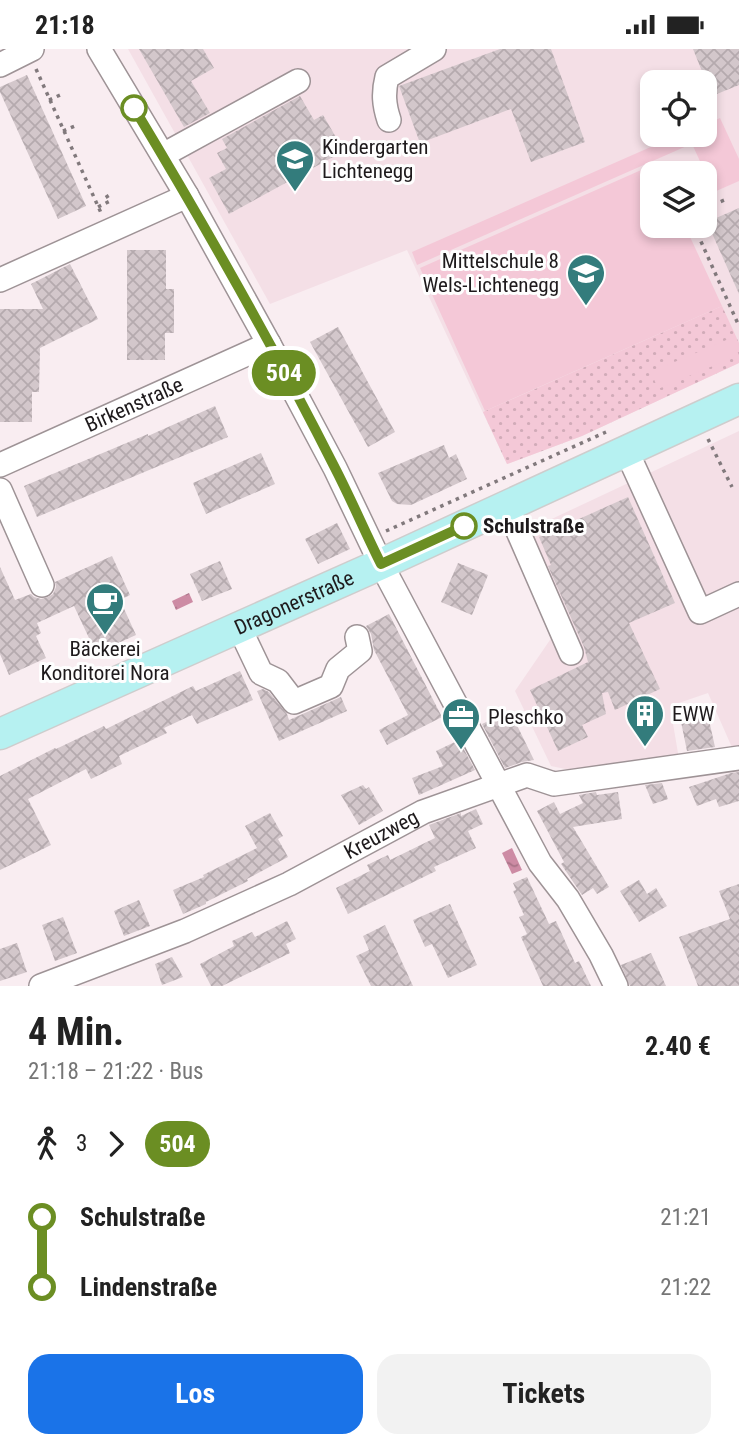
<!DOCTYPE html>
<html lang="de">
<head>
<meta charset="utf-8">
<style>
  body { margin:0; font-family:"Roboto Condensed",sans-serif; background:#f2f2f2; color:#222; height:100vh; display:flex; flex-direction:column; font-size:26px; white-space:nowrap }
  * { box-sizing:border-box; margin:0 }
  p { font-size:23px; color:#767676 }
  .icon { flex:none; width:38px; height:38px; fill:none; stroke:currentColor; stroke-width:2; stroke-linecap:round; stroke-linejoin:round }
  .map { position:relative; height:937px; overflow:hidden }
  .panel { display:flex; flex-direction:column; background:#fff; flex:1 }
  .panel>* { flex:none }
  .badge { padding:0 14px; border-radius:23px; font-size:24px; line-height:46px }
  .controls { position:absolute; left:640px; top:21px; display:grid; gap:14px }
  .controls a { display:grid; place-items:center; width:77px; height:77px; border-radius:14px; background:#fff; box-shadow:0 4px 10px #0003; font-size:35px }
  .map>.badge { position:absolute; translate:-50% -50%; box-shadow:0 0 0 4px #fff }
  .legs { display:flex; align-items:center; gap:10px; height:77px; padding:0 28px; font-size:23px }
  .legs p { margin-inline-start:auto }
  .overview { display:flex; align-items:center; justify-content:space-between; height:119px; padding:0 28px }
  h1 { font-size:38px; font-weight:700; line-height:52px }
  .button { display:flex; gap:14px; margin-top:auto; padding:14px 28px }
  .button a { flex:1; height:80px; border-radius:21px; background:#1a73e8; color:#fff; font-size:28px; font-weight:700; line-height:80px; text-align:center }
  .button a+a { background:#f2f2f2; color:#222 }
  ul { padding:0 28px; list-style:none }
  li { display:flex; align-items:center; gap:24px; height:70px; font-size:26px }
  li i { display:grid; place-items:center; width:10px; height:100%; margin:0 9px; background:currentColor }
  li i::after { content:''; width:18px; height:18px; margin:-9px; border:5px solid; border-radius:50%; background:#fff }
  li p { margin-inline-start:auto }
  li:first-child i { background:linear-gradient(#0000 50%,currentColor 0) }
  li:last-child i { background:linear-gradient(currentColor 50%,#0000 0) }
  .status { display:flex; justify-content:space-between; align-items:center; height:49px; padding:0 35px; background:#fff; direction:ltr }
  .status svg { height:19px; fill:currentColor }
  .map>svg:first-child { display:block }
  .built { fill:#f4dfe6; fill-rule:evenodd }
  .grass { fill:url(#grass-dots) }
  .garden { fill:#f4c8d7 }
  .water { fill:url(#water-ripples) }
  .building { fill:url(#building-cross-hatch) }
  .lines { fill:none; stroke-linecap:round; stroke-linejoin:round }
  .minor-casing { stroke:#9e9396; stroke-width:26 }
  .major-casing { stroke:#cecdcd; stroke-width:33 }
  .path { stroke:#81797c; stroke-width:3.5; stroke-dasharray:3.5 5; stroke-linecap:butt }
  .minor { stroke:#fff; stroke-width:23 }
  .major { stroke:#b6f1f1; stroke-width:30 }
  .line-1-casing { stroke:#fff; stroke-width:16 }
  .line-1 { stroke:#6b8e23; stroke-width:10 }
  .stop-1-dot { fill:#fff; stroke:#6b8e23; stroke-width:3.5 }
  .labels { text-anchor:middle; dominant-baseline:central; stroke-width:6; stroke-linejoin:round; paint-order:stroke }
  .poi-label { font-size:21px; fill:#1e1a1c; stroke:#fefefe; text-anchor:start }
  .street-label { font-size:21px; fill:#1e1a1c; stroke:#fefefe }
  .stop-label { font-size:21px; font-weight:bold; fill:#1e1a1c; stroke:#fefefe; text-anchor:start }
</style>
</head>
<body>
<div class="status"><b>21:18</b><svg viewBox="0 0 49 12"><path d="M0 12V9h3v3zM5 12V6h3v6zM10 12V3h3v9zM15 12V0h3v12zM26 1h20v11H26zM47 4h2v5h-2z"/></svg></div>
<div class="map">
<svg width="739" height="937" viewBox="0 0 739 937">
  <defs>
    <pattern id="grass-dots" width="8" height="8" patternUnits="userSpaceOnUse" patternTransform="scale(1.75)"><rect width="8" height="8" fill="#f4c8d7"/><path d="M2 2h.1M6 6h.1" fill="none" stroke="#d1abb8" stroke-width="1.8" stroke-linecap="round"/></pattern>
    <pattern id="water-ripples" width="26" height="14" patternUnits="userSpaceOnUse" patternTransform="scale(1.75)"><rect width="26" height="14" fill="#cd8ba4"/><path d="M2 4q2-2 4 0t4 0M15 11q2-2 4 0t4 0" fill="none" stroke="#a67185"/></pattern>
    <pattern id="building-cross-hatch" width="8" height="8" patternUnits="userSpaceOnUse" patternTransform="scale(1.75)"><rect width="8" height="8" fill="#d3c7cb"/><path d="M0 0l8 8M0 8l8-8" fill="none" stroke="#b5aaae"/></pattern>
  </defs>
  <rect width="100%" height="100%" fill="#f9edf1"/>
  <!-- built -->
  <g class="built">
    <path d="M128 0H739V314L582 387 507 415 407 201 270 255ZM653 33H705V86H653ZM653 124H705V177H653Z"/>
    <polygon points="739,382 739,703 734,703 708,644 670,657 679,710 580,723 551,717 515,642 552,588 507,491"/>
  </g>
  <!-- grass -->
  <polygon class="grass" points="722,257 739,294 739,314 582,387 507,415 483,363"/>
  <!-- garden -->
  <g class="garden">
    <polygon points="720,69 739,110 739,132 714,143 688,86 705,86 705,76"/>
    <polygon points="678,86 685,86 689,96 417,216 412,203"/>
    <polygon points="657,114 661,124 653,124 653,177 685,177 722,257 485,362 420,219"/>
    <polygon points="731,289 739,306 658,340 651,323"/>
  </g>
  <!-- water -->
  <g class="water">
    <polygon points="189,544 193,553 176,561 172,552"/>
    <polygon points="512,799 522,821 512,825 502,804"/>
  </g>
  <!-- building -->
  <g class="building">
    <polygon points="139,0 203,0 214,19 191,32 210,64 184,78"/>
    <polygon points="500,0 551,0 585,93 531,113 511,60 420,94 399,37"/>
    <polygon points="693,0 739,0 739,36 712,47"/>
    <polygon points="27,26 86,157 58,170 0,43 0,38"/>
    <polygon points="300,47 314,71 323,66 344,102 229,165 209,129 226,120 217,104 227,99 222,90"/>
    <polygon points="739,159 739,245 707,173"/>
    <polygon points="127,201 166,201 166,240 174,240 174,284 165,284 165,311 127,311"/>
    <polygon points="70,215 98,270 40,299 39,343 32,343 32,373 0,373 0,260 43,260 31,235"/>
    <polygon points="338,278 395,383 368,398 310,293"/>
    <polygon points="215,357 228,388 37,468 24,437 148,385 148,387"/>
    <polygon points="444,396 449,409 456,405 467,430 411,456 397,455 392,452 378,424"/>
    <polygon points="261,404 275,435 206,465 193,434"/>
    <polygon points="628,448 675,554 629,574 660,640 615,661 608,643 602,644 606,665 582,676 588,688 558,702 530,641 588,613 584,598 548,517 551,516 539,488"/>
    <polygon points="337,474 350,500 318,515 305,490"/>
    <polygon points="112,507 130,546 120,551 136,586 96,604 74,557 37,574 41,584 36,587 46,609 9,626 0,605 0,518 15,551 31,545 34,548 41,550 48,548 53,545 56,538 55,533"/>
    <polygon points="220,512 232,540 202,552 190,525"/>
    <polygon points="458,514 488,526 472,566 441,553"/>
    <polygon points="389,565 442,668 387,696 379,681 408,666 374,601 371,585 366,577"/>
    <polygon points="240,622 253,651 197,675 192,666 164,679 167,684 119,707 122,715 91,730 86,720 28,750 51,796 0,821 0,727 55,699 56,700 104,677 106,680 193,637 196,642"/>
    <polygon points="263,640 269,643 287,665 289,671 341,648 347,662 279,692 257,642"/>
    <polygon points="510,662 534,711 522,713 505,719 482,675"/>
    <polygon points="707,662 715,698 687,702 680,668"/>
    <polygon points="459,691 475,721 419,746 412,729 443,717 436,702"/>
    <polygon points="739,723 739,752 719,758 716,750 697,757 689,738 731,724"/>
    <polygon points="662,734 668,750 653,755 645,736"/>
    <polygon points="363,736 366,740 369,738 383,762 359,776 341,746"/>
    <polygon points="596,743 597,746 618,743 622,770 573,778 609,838 597,845 593,839 582,846 561,815 564,813 537,762 554,753 560,765 583,754 579,746"/>
    <polygon points="476,760 483,775 468,782 476,799 434,818 436,822 348,865 336,839 370,822 367,816 388,806 390,811 435,789 429,776 461,764 461,767"/>
    <polygon points="270,764 283,787 278,790 288,808 247,830 248,832 206,853 206,855 183,865 173,841 204,828 203,826 257,799 245,777"/>
    <polygon points="527,828 549,875 556,872 575,914 579,912 591,937 543,937 521,888 527,885 519,868 524,866 513,842 516,841 513,834"/>
    <polygon points="639,831 647,845 656,839 667,857 639,873 620,842"/>
    <polygon points="739,835 739,937 698,937 679,888 730,870 719,842"/>
    <polygon points="139,851 150,877 124,887 114,862"/>
    <polygon points="450,855 477,916 448,929 432,895 425,898 413,871"/>
    <polygon points="63,868 77,904 55,912 42,876"/>
    <polygon points="287,872 296,890 286,895 290,904 222,937 211,937 200,915 234,897 232,892 252,883 255,888"/>
    <polygon points="385,876 413,937 371,937 356,907 369,901 363,887"/>
    <polygon points="17,894 27,923 0,932 0,900"/>
    <polygon points="651,904 666,937 630,937 621,916"/>
    <polygon points="172,908 183,928 162,936 155,915"/>
  </g>
  <g class="lines">
    <defs>
      <g id="minor">
        <polyline points="99,0 187,147 269,295 335,419 381,515 540,814 568,850 601,906 616,937"/>
        <polyline points="0,16 32,0"/>
        <path d="M389 71C384 56 383 44 387 28L434 0"/>
        <polyline points="163,106 298,32"/>
        <polyline points="0,231 187,147"/>
        <polyline points="627,403 700,563 739,545"/>
        <path id="s1" d="M0 416 269 295"/>
        <polyline points="0,441 42,536"/>
        <polyline points="507,457 571,604"/>
        <polyline points="239,578 261,624 278,632 294,653 331,637 338,620 360,602 357,588"/>
        <path id="s2" d="M41 937 185 882 289 835 423 763 527 726 554 735 739 709"/>
      </g>
      <g id="major">
        <path id="s3" d="M0 685 381 515 739 350"/>
      </g>
    </defs>
    <!-- minor casing -->
    <use href="#minor" class="minor-casing"/>
    <!-- major casing -->
    <use href="#major" class="major-casing"/>
    <!-- path -->
    <g class="path">
      <polyline points="36,20 102,166"/>
      <polyline points="49,51 60,46"/>
      <polyline points="63,82 75,77"/>
      <polyline points="98,158 110,152 105,144"/>
      <polyline points="705,159 727,150"/>
      <polyline points="694,177 739,277"/>
      <polyline points="708,390 732,438"/>
      <polyline points="386,482 606,383"/>
    </g>
    <!-- minor -->
    <use href="#minor" class="minor"/>
    <!-- major -->
    <use href="#major" class="major"/>
  </g>
  <g class="lines">
    <defs>
      <path id="line-1" d="M134 59C205 177 273 296 335 419 351 450 365 483 381 515L464 477"/>
    </defs>
    <!-- line-1 casing -->
    <use href="#line-1" class="line-1-casing"/>
    <!-- line-1 -->
    <use href="#line-1" class="line-1"/>
  </g>
  <!-- icons -->
  <defs>
    <symbol id="school-pin" viewBox="-11 -11 22 30"><path d="M0 17L-7.5 6A9.5 9.5 0 1 1 7.5 6Z" fill="#337c7c" stroke="#fefefe"/><path d="M0-5L7-2L0 1L-7-2ZM-4 1L0 2.5L4 1V4Q0 6-4 4Z" fill="#fff"/></symbol>
    <symbol id="cafe-pin" viewBox="-11 -11 22 30"><path d="M0 17L-7.5 6A9.5 9.5 0 1 1 7.5 6Z" fill="#337c7c" stroke="#fefefe"/><path d="M-5.5-4.5H6V0H3Q3 3.5 0 3.5H-2.5Q-5.5 3.5-5.5 0ZM3-3.2v2h1.7v-2ZM-6 4.5H4V6H-6Z" fill="#fff"/></symbol>
    <symbol id="building-pin" viewBox="-11 -11 22 30"><path d="M0 17L-7.5 6A9.5 9.5 0 1 1 7.5 6Z" fill="#337c7c" stroke="#fefefe"/><path d="M-4-6H4V6H1V3H-1V6H-4ZM-2.5-4.3h1.7v1.8h-1.7ZM.8-4.3h1.7v1.8H.8ZM-2.5-1h1.7V.8h-1.7ZM.8-1h1.7V.8H.8Z" fill="#fff"/></symbol>
    <symbol id="office-pin" viewBox="-11 -11 22 30"><path d="M0 17L-7.5 6A9.5 9.5 0 1 1 7.5 6Z" fill="#337c7c" stroke="#fefefe"/><path d="M-6-3h4V-5.5h4V-3h4V5H-6ZM-1-4.5V-3h2v-1.5ZM-6 0V1H6V0Z" fill="#fff"/></symbol>
  </defs>
  <g fill-rule="evenodd">
    <use href="#school-pin" x="273" y="88" width="44" height="60"/>
    <use href="#school-pin" x="564" y="202" width="44" height="60"/>
    <use href="#cafe-pin" x="83" y="531" width="44" height="60"/>
    <use href="#building-pin" x="623" y="643" width="44" height="60"/>
    <use href="#office-pin" x="439" y="646" width="44" height="60"/>
  </g>
  <!-- markers -->
  <g class="stop-1-dot">
    <circle cx="134" cy="59" r="12"/>
    <circle cx="464" cy="477" r="12"/>
  </g>
  <g class="labels">
    <!-- poi labels -->
    <g class="poi-label">
      <text x="322" y="98">Kindergarten<tspan x="322" dy="24">Lichtenegg</tspan></text>
      <text x="559" y="212" text-anchor="end">Mittelschule 8<tspan x="559" dy="24">Wels-Lichtenegg</tspan></text>
      <text x="105" y="600" text-anchor="middle">Bäckerei<tspan x="105" dy="24">Konditorei Nora</tspan></text>
      <text x="672" y="665">EWW</text>
      <text x="488" y="668">Pleschko</text>
    </g>
    <!-- street labels -->
    <g class="street-label">
      <text stroke="none"><textPath href="#s1" startOffset="147">Birkenstraße</textPath></text>
      <text stroke="none"><textPath href="#s3" startOffset="322">Dragonerstraße</textPath></text>
      <text stroke="none"><textPath href="#s2" startOffset="373">Kreuzweg</textPath></text>
    </g>
    <!-- stop labels -->
    <g class="stop-label">
      <text x="483" y="477">Schulstraße</text>
    </g>
  </g>
</svg>
<div class="controls">
<a><svg class="icon" aria-label="locate" viewBox="0 0 24 24"><circle cx="12" cy="12" r="6"/><path d="M12 2v4M12 18v4M2 12h4M18 12h4"/></svg></a>
<a><svg class="icon" aria-label="layers" viewBox="0 0 24 24"><path d="M12 4l9 5-9 5-9-5zM3 14l9 5 9-5"/></svg></a>
</div>
<b class="badge" style="left:284px;top:324px;background:#6b8e23;color:#fff">504</b>
</div>
<section class="panel">
<div class="overview"><div><h1>4 Min.</h1><p>21:18 – 21:22 · Bus</p></div><b>2.40 €</b></div>
<div class="legs"><svg class="icon" aria-label="walk" viewBox="0 0 24 24"><circle cx="13" cy="4" r="2"/><path d="M13 8l-2 6 4 7M11 14l-3 7M7 12l3-4h3l4 4"/></svg>3<svg class="icon" aria-label="forward" viewBox="0 0 24 24"><path d="M9 5l7 7-7 7"/></svg><b class="badge" style="background:#6b8e23;color:#fff">504</b></div>
<ul>
<li><i style="color:#6b8e23"></i><b>Schulstraße</b><p>21:21</p></li>
<li><i style="color:#6b8e23"></i><b>Lindenstraße</b><p>21:22</p></li>
</ul>
<div class="button"><a>Los</a><a>Tickets</a></div>
</section>
</body>
</html>
